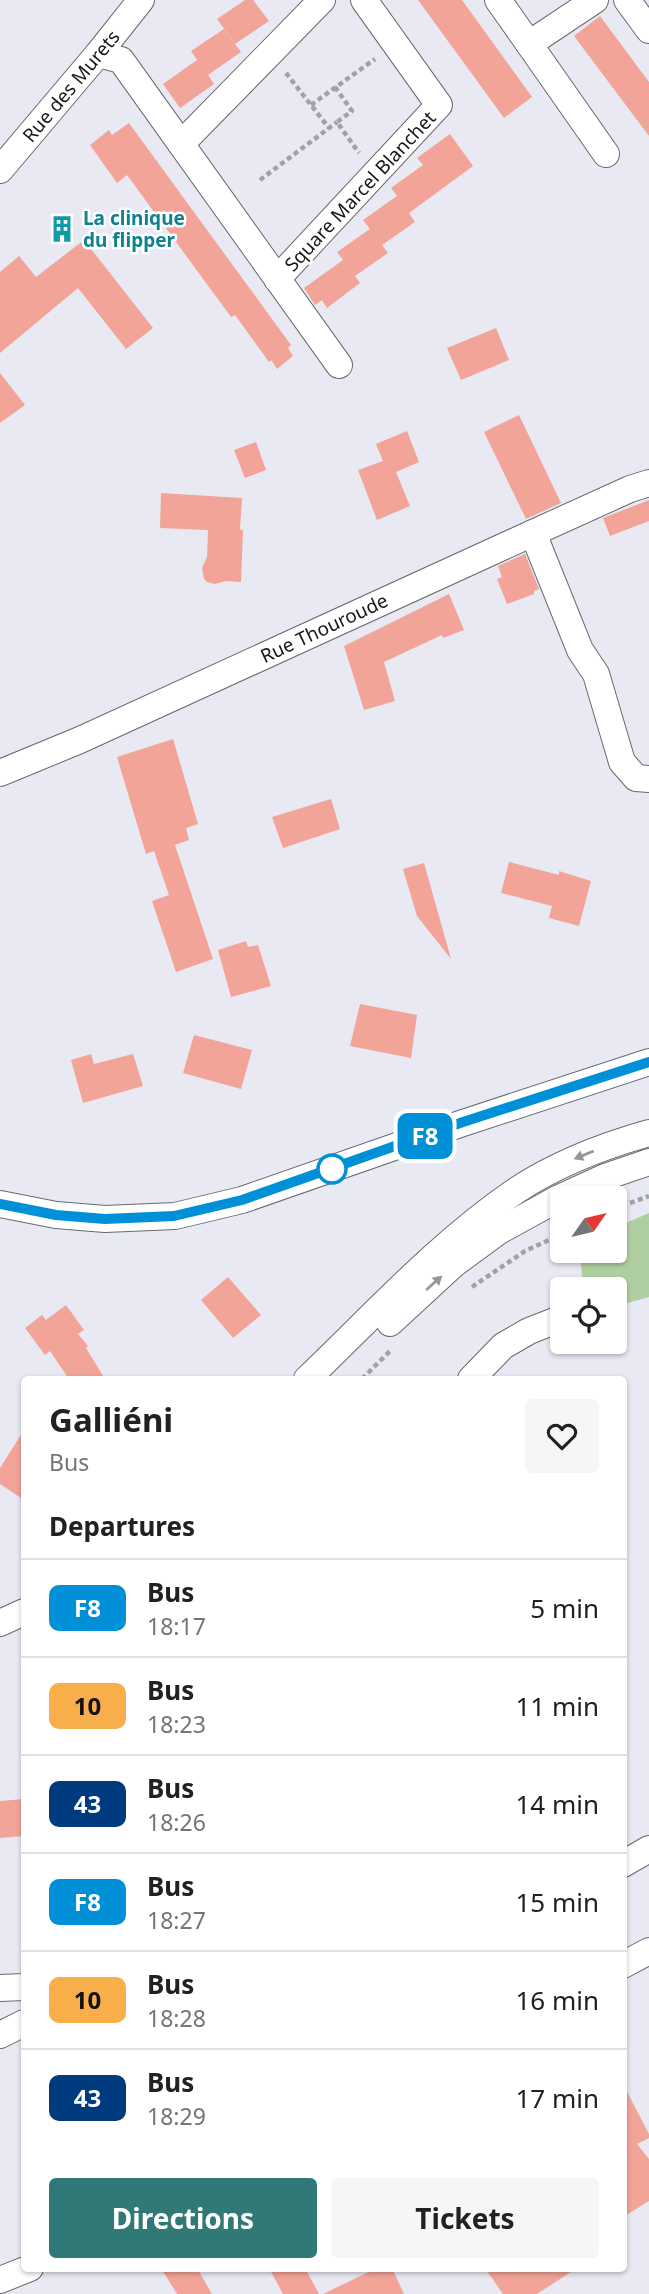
<!DOCTYPE html>
<html lang="en">
<head>
<meta charset="utf-8">
<style>
  body { margin:0; font-family:"Noto Sans",sans-serif; background:#f6f6f6; color:#202124; height:100vh; display:flex; flex-direction:column; font-size:26px; white-space:nowrap }
  * { box-sizing:border-box; margin:0 }
  p { font-size:23px; color:#757577 }
  .icon { flex:none; width:38px; height:38px; fill:none; stroke:currentColor; stroke-width:2; stroke-linecap:round; stroke-linejoin:round }
  .map { position:relative; flex:1; overflow:hidden }
  .panel { position:absolute; left:21px; top:1376px; width:606px; height:896px; display:flex; flex-direction:column; background:#fff; border-radius:7px; box-shadow:0 2px 5px #0004 }
  .panel>* { flex:none }
  .badge { padding:0 14px; border-radius:10px; font-size:24px; line-height:46px }
  .needle { width:46px; rotate:56deg }
  .tools { position:absolute; left:550px; top:1186px; display:grid; gap:14px }
  .tools a { display:grid; place-items:center; width:77px; height:77px; border-radius:7px; background:#fff; box-shadow:0 2px 5px #0004; font-size:35px }
  .map>.badge { position:absolute; translate:-50% -50%; box-shadow:0 0 0 4px #fff }
  h2 { padding:0 28px; font-size:26px; line-height:63px }
  .round { display:grid; place-items:center; flex:none; width:74px; height:74px; border-radius:7px; background:#f6f6f6 }
  .head { display:flex; align-items:center; justify-content:space-between; height:119px; padding:0 28px }
  h1 { font-size:33px; font-weight:700; line-height:52px }
  .cta { display:flex; gap:14px; margin-top:auto; padding:14px 28px }
  .cta a { flex:1; height:80px; border-radius:7px; background:#317976; color:#fff; font-size:28px; font-weight:700; line-height:80px; text-align:center }
  .cta a+a { background:#f6f6f6; color:#202124 }
  ul { padding:0; list-style:none }
  li { display:flex; align-items:center; gap:21px; height:98px; padding:0 28px; border-top:2px solid #e0e0e0 }
  li div { flex:1 }
  li b { display:block; font-size:26px }
  li em { font-style:normal }
  li .badge { min-width:77px; font-weight:700; text-align:center }
  .map>svg:first-child { display:block }
  .green { fill:#b0cfa1 }
  .building { fill:#f3a499 }
  .lines { fill:none; stroke-linecap:round; stroke-linejoin:round }
  .minor-casing { stroke:#686970; stroke-width:28 }
  .path { stroke:#a1a2a9; stroke-width:4.5; stroke-dasharray:5 3.5; stroke-linecap:butt }
  .minor { stroke:#fff; stroke-width:26 }
  .oneway { fill:#979798 }
  .line-casing { stroke:#fff; stroke-width:16 }
  .line { stroke:#0090d7; stroke-width:10 }
  .stop-dot { fill:#fff; stroke:#0090d7; stroke-width:3.5 }
  .labels { text-anchor:middle; dominant-baseline:central; stroke-width:5; stroke-linejoin:round; paint-order:stroke }
  .street-label { font-size:19px; fill:#18181b; stroke:#fff }
  .culture-label { font-size:19px; font-weight:bold; fill:#0d838f; stroke:#fff; text-anchor:start }
</style>
</head>
<body>
<div class="map">
<svg width="649" height="2294" viewBox="0 0 649 2294">
  <rect width="100%" height="100%" fill="#e8e9f2"/>
  <!-- green -->
  <polygon class="green" points="649,1213 649,1297 614,1307 614,1290 583,1290 580,1251 614,1251 614,1228"/>
  <!-- building -->
  <g class="building">
    <polygon points="245,0 253,0 269,21 235,44 217,19"/>
    <polygon points="418,0 462,0 532,97 504,118"/>
    <polygon points="600,16 649,82 649,136 574,36"/>
    <polygon points="224,29 241,52 208,75 214,84 180,108 163,84 197,60 202,67 191,51"/>
    <polygon points="129,123 291,345 288,348 293,356 277,369 271,360 269,362 235,315 231,317 127,175 117,183 90,145 109,130 112,135"/>
    <polygon points="450,134 473,166 409,213 415,222 382,245 388,253 355,276 360,283 327,308 322,300 315,305 304,288 343,260 337,252 370,229 363,220 397,196 391,188 423,165 417,158"/>
    <polygon points="84,240 153,328 126,349 78,288 0,353 0,272 19,256 36,277"/>
    <polygon points="496,328 509,360 461,380 447,348"/>
    <polygon points="0,373 25,405 0,423"/>
    <polygon points="519,415 561,503 526,519 484,432"/>
    <polygon points="407,431 419,462 396,472 410,506 377,520 358,470 383,461 376,444"/>
    <polygon points="256,442 266,470 245,478 234,450"/>
    <polygon points="161,493 242,498 240,530 243,530 241,582 226,581 215,584 207,582 204,579 202,568 207,557 208,530 160,528"/>
    <polygon points="649,500 649,521 610,536 603,518"/>
    <polygon points="525,554 539,589 534,591 534,594 507,604 497,579 502,577 498,566"/>
    <polygon points="449,594 464,630 443,638 442,635 384,662 395,701 364,710 344,646"/>
    <polygon points="173,739 198,824 186,828 189,840 175,845 213,959 176,972 152,901 169,895 154,851 146,854 117,757"/>
    <polygon points="331,799 340,829 283,848 272,817"/>
    <polygon points="509,862 559,875 559,871 591,881 579,926 549,918 552,906 501,893"/>
    <polygon points="424,863 451,959 417,916 403,869"/>
    <polygon points="246,941 248,947 258,945 271,986 231,997 218,950"/>
    <polygon points="360,1004 417,1015 411,1058 350,1046"/>
    <polygon points="194,1035 252,1050 241,1089 183,1073"/>
    <polygon points="91,1054 94,1064 133,1054 143,1086 83,1103 71,1060"/>
    <polygon points="228,1277 261,1315 233,1338 201,1300"/>
    <polygon points="66,1305 84,1330 78,1334 88,1346 86,1348 105,1379 69,1379 50,1351 45,1355 25,1328 42,1315 46,1320"/>
    <polygon points="24,1430 24,1500 0,1484 0,1468"/>
    <polygon points="24,1799 24,1836 0,1838 0,1801"/>
    <polygon points="623,2084 649,2134 649,2138 637,2144 649,2159 649,2201 623,2217"/>
    <polygon points="161,2268 197,2268 212,2294 177,2294"/>
    <polygon points="269,2268 305,2268 319,2294 283,2294"/>
    <polygon points="377,2268 392,2268 404,2294 323,2294"/>
    <polygon points="485,2268 577,2268 537,2294 503,2294"/>
  </g>
  <g class="lines">
    <defs>
      <g id="minor">
        <polyline points="498,0 529,44 595,0"/>
        <polyline points="627,0 649,30"/>
        <polyline points="529,44 606,154"/>
        <polyline points="98,54 121,60 339,365"/>
        <polyline points="181,144 322,0"/>
        <polyline points="0,170 98,54 141,0"/>
        <polyline points="277,279 439,105 364,0"/>
        <polyline points="533,533 580,650 596,674 622,762 636,778 649,779"/>
        <polyline points="0,773 80,740 533,533 630,489 649,483"/>
        <polyline points="0,1204 56,1215 105,1219 175,1216 242,1200 463,1123 649,1062"/>
        <polyline points="390,1323 454,1264 499,1231 559,1198 605,1177 649,1162"/>
        <path d="M307 1379C375 1314 439 1243 517 1190 558 1163 603 1146 649 1133"/>
        <polyline points="471,1379 503,1346 529,1331 557,1320"/>
        <polyline points="0,1623 24,1612"/>
        <polyline points="623,1864 649,1849"/>
        <polyline points="623,1965 649,1951"/>
        <polyline points="0,1988 24,1987"/>
        <polyline points="0,2035 24,2023"/>
        <polyline points="0,2280 30,2268"/>
      </g>
    </defs>
    <!-- minor casing -->
    <use href="#minor" class="minor-casing"/>
    <!-- path -->
    <g class="path">
      <polyline points="286,73 329,128"/>
      <polyline points="335,87 352,111 337,122 359,153"/>
      <polyline points="311,105 375,59"/>
      <polyline points="260,180 337,122"/>
      <polyline points="614,1209 649,1196"/>
      <polyline points="472,1287 525,1251 562,1234"/>
      <polyline points="362,1379 391,1350"/>
    </g>
    <!-- minor -->
    <use href="#minor" class="minor"/>
  </g>
  <!-- one-way arrows -->
  <defs><path id="oneway-solid" d="M-6-.8H1V-3.2L6.5 0L1 3.2V.8H-6Z" transform="scale(1.75)"/></defs>
  <g class="oneway">
    <use href="#oneway-solid" transform="translate(584 1155) rotate(158)"/>
    <use href="#oneway-solid" transform="translate(434 1283) rotate(-42)"/>
  </g>
  <g class="lines">
    <defs>
      <polyline id="line" points="0,1204 56,1215 105,1219 174,1216 242,1200 463,1122 649,1062"/>
    </defs>
    <!-- line casing -->
    <use href="#line" class="line-casing"/>
    <!-- line -->
    <use href="#line" class="line"/>
  </g>
  <!-- icons -->
  <defs>
    <symbol id="building-bare" viewBox="-9 -9 18 18"><path d="M-4-6H4V6H1V3H-1V6H-4ZM-2.5-4.3h1.7v1.8h-1.7ZM.8-4.3h1.7v1.8H.8ZM-2.5-1h1.7V.8h-1.7ZM.8-1h1.7V.8H.8Z" fill="#0f9aa8" stroke="#fff" stroke-width="2.5" paint-order="stroke"/></symbol>
  </defs>
  <g fill-rule="evenodd">
    <use href="#building-bare" x="43" y="210" width="38" height="38"/>
  </g>
  <!-- markers -->
  <circle class="stop-dot" cx="332" cy="1169" r="14"/>
  <g class="labels">
    <!-- street labels -->
    <g class="street-label">
      <text transform="translate(71 86) rotate(-50)">Rue des Murets</text>
      <text transform="translate(360 191) rotate(-47)">Square Marcel Blanchet</text>
      <text transform="translate(324 628) rotate(-25)">Rue Thouroude</text>
    </g>
    <!-- culture labels -->
    <g class="culture-label">
      <text x="83" y="218">La clinique<tspan x="83" dy="22">du flipper</tspan></text>
    </g>
  </g>
</svg>
<div class="tools">
<a><svg class="needle" viewBox="-14 -14 28 28"><path d="M0-13l5 13h-10z" fill="#e53935"/><path d="M0 13l5-13h-10z" fill="#757577"/></svg></a>
<a><svg class="icon" aria-label="locate" viewBox="0 0 24 24"><circle cx="12" cy="12" r="6"/><path d="M12 2v4M12 18v4M2 12h4M18 12h4"/></svg></a>
</div>
<b class="badge" style="left:425px;top:1136px;background:#0090d7;color:#fff">F8</b>
<section class="panel">
<div class="head"><div><h1>Galliéni</h1><p>Bus</p></div><a class="round"><svg class="icon" aria-label="heart" viewBox="0 0 24 24"><path d="M12 20l-8-8c-3-5 5-10 8-4 3-6 11-1 8 4z"/></svg></a></div>
<h2>Departures</h2>
<ul>
<li><span class="badge" style="background:#0090d7;color:#fff">F8</span><div><b>Bus</b><p>18:17</p></div><em>5 min</em></li>
<li><span class="badge" style="background:#f8ae4b;color:#111">10</span><div><b>Bus</b><p>18:23</p></div><em>11 min</em></li>
<li><span class="badge" style="background:#003b80;color:#fff">43</span><div><b>Bus</b><p>18:26</p></div><em>14 min</em></li>
<li><span class="badge" style="background:#0090d7;color:#fff">F8</span><div><b>Bus</b><p>18:27</p></div><em>15 min</em></li>
<li><span class="badge" style="background:#f8ae4b;color:#111">10</span><div><b>Bus</b><p>18:28</p></div><em>16 min</em></li>
<li><span class="badge" style="background:#003b80;color:#fff">43</span><div><b>Bus</b><p>18:29</p></div><em>17 min</em></li>
</ul>
<div class="cta"><a>Directions</a><a>Tickets</a></div>
</section>
</div>
</body>
</html>
